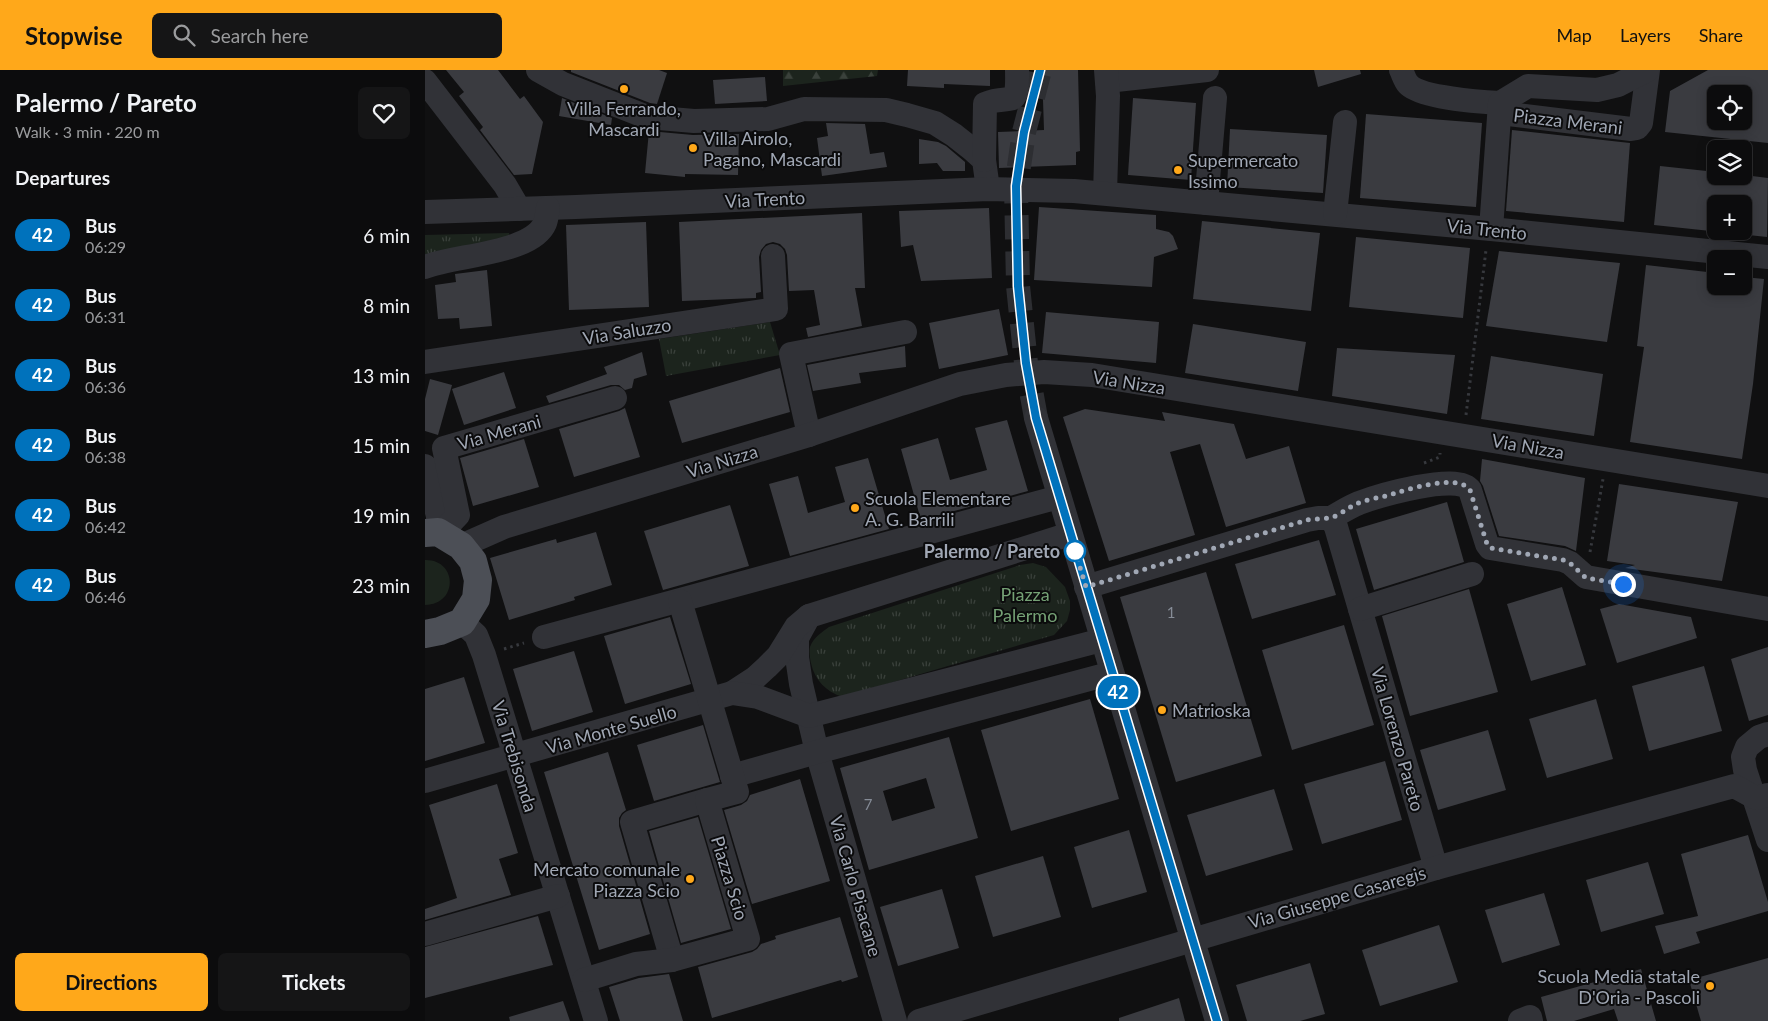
<!DOCTYPE html>
<html lang="en">
<head>
<meta charset="utf-8">
<style>
  body { margin:0; font-family:Lato,sans-serif; background:#151516; color:#f1f3f6; height:100vh; display:flex; flex-direction:column; font-size:19px; white-space:nowrap }
  * { box-sizing:border-box; margin:0 }
  p { font-size:16px; color:#9a9b9d }
  .icon { flex:none; width:28px; height:28px; fill:none; stroke:currentColor; stroke-width:2; stroke-linecap:round; stroke-linejoin:round }
  .map { position:relative; flex:1; overflow:hidden }
  .side { display:flex; flex-direction:column; background:#0c0c0d; width:425px }
  .side>* { flex:none }
  .badge { padding:0 10px; border-radius:16px; font-size:18px; line-height:32px }
  .fabs { position:absolute; left:1282px; top:15px; display:grid; gap:10px }
  .fabs a { display:grid; place-items:center; width:45px; height:45px; border-radius:8px; background:#0c0c0d; box-shadow:0 2px 12px #0003,0 0 0 1px #2c2c2e; font-size:25px }
  .you { position:absolute; width:25px; height:25px; margin:-12px; border:4px solid #fff; border-radius:50%; background:#1a73e8; box-shadow:0 0 0 8px #1a73e833 }
  .map>.badge { position:absolute; translate:-50% -50%; box-shadow:0 0 0 2px #fff }
  h2 { padding:0 15px; font-size:19px; line-height:45px }
  .round { display:grid; place-items:center; flex:none; width:52px; height:52px; border-radius:8px; background:#151516 }
  .headline { display:flex; align-items:center; justify-content:space-between; height:85px; padding:0 15px }
  h1 { font-size:24px; font-weight:700; line-height:38px }
  .button { display:flex; gap:10px; margin-top:auto; padding:10px 15px }
  .button a { flex:1; height:58px; border-radius:8px; background:#ffa81a; color:#111; font-size:20px; font-weight:700; line-height:58px; text-align:center }
  .button a+a { background:#151516; color:#f1f3f6 }
  ul { padding:0; list-style:none }
  li { display:flex; align-items:center; gap:15px; height:70px; padding:0 15px }
  li div { flex:1 }
  li b { display:block; font-size:19px }
  li em { font-style:normal }
  li .badge { min-width:55px; font-weight:700; text-align:center }
  header { display:flex; align-items:center; gap:30px; box-sizing:border-box; height:70px; padding:0 25px; background:#ffa81a; color:#111 }
  header strong { font-size:24px }
  nav { display:flex; gap:28px; margin-inline-start:auto; font-size:18px }
  .search { width:350px; height:45px; background:#151516; display:flex; align-items:center; gap:12px; box-sizing:border-box; padding:0 18px; border-radius:8px; color:#9a9b9d; font-size:19px }
  main { display:flex; flex:1; min-height:0 }
  .map>svg:first-child { display:block }
  .grass { fill:#1c241d }
  .forest { fill:url(#forest-firs) }
  .park { fill:url(#park-tufts) }
  .building { fill:#3a3b40; fill-rule:evenodd }
  .lines { fill:none; stroke-linecap:round; stroke-linejoin:round }
  .minor-tunnel { stroke:#2d2e32; stroke-width:24; stroke-dasharray:24 12; stroke-linecap:butt }
  .path { stroke:#37393e; stroke-width:3; stroke-dasharray:2.5 4; stroke-linecap:butt }
  .minor { stroke:#313237; stroke-width:24 }
  .major { stroke:#4c4f56; stroke-width:28 }
  .line-casing { stroke:#fff; stroke-width:11 }
  .line { stroke:#0072bc; stroke-width:8 }
  .walk { stroke:#a0a7b4; stroke-width:5; stroke-dasharray:0 9 }
  .poi-dot { fill:#ffa81a; stroke:#0b0b0c; stroke-width:2 }
  .stop-dot { fill:#fff; stroke:#0072bc; stroke-width:2.5 }
  .labels { text-anchor:middle; dominant-baseline:central; stroke-width:4; stroke-linejoin:round; paint-order:stroke }
  .number-label { font-size:15px; fill:#868c97 }
  .poi-label { font-size:18px; fill:#a0a7b4; stroke:#0b0b0c; text-anchor:start }
  .street-label { font-size:18px; fill:#a0a7b4; stroke:#0b0b0c }
  .stop-label { font-size:18px; font-weight:bold; fill:#a0a7b4; stroke:#0b0b0c; text-anchor:end }
  .park-label { font-size:18px; fill:#75a175; stroke:#0b0b0c }
</style>
</head>
<body>
<header>
<strong>Stopwise</strong>
<div class="search"><svg class="icon" aria-label="search" viewBox="0 0 24 24"><circle cx="10" cy="10" r="6"/><path d="M15 15l6 6"/></svg>Search here</div>
<nav><a>Map</a><a>Layers</a><a>Share</a></nav>
</header>
<main>
<section class="side">
<div class="headline"><div><h1>Palermo / Pareto</h1><p>Walk · 3 min · 220 m</p></div><a class="round"><svg class="icon" aria-label="heart" viewBox="0 0 24 24"><path d="M12 20l-8-8c-3-5 5-10 8-4 3-6 11-1 8 4z"/></svg></a></div>
<h2>Departures</h2>
<ul>
<li><span class="badge" style="background:#0072bc;color:#fff">42</span><div><b>Bus</b><p>06:29</p></div><em>6 min</em></li>
<li><span class="badge" style="background:#0072bc;color:#fff">42</span><div><b>Bus</b><p>06:31</p></div><em>8 min</em></li>
<li><span class="badge" style="background:#0072bc;color:#fff">42</span><div><b>Bus</b><p>06:36</p></div><em>13 min</em></li>
<li><span class="badge" style="background:#0072bc;color:#fff">42</span><div><b>Bus</b><p>06:38</p></div><em>15 min</em></li>
<li><span class="badge" style="background:#0072bc;color:#fff">42</span><div><b>Bus</b><p>06:42</p></div><em>19 min</em></li>
<li><span class="badge" style="background:#0072bc;color:#fff">42</span><div><b>Bus</b><p>06:46</p></div><em>23 min</em></li>
</ul>
<div class="button"><a>Directions</a><a>Tickets</a></div>
</section>
<div class="map">
<svg width="1343" height="951" viewBox="0 0 1343 951">
  <defs>
    <pattern id="forest-firs" width="22" height="20" patternUnits="userSpaceOnUse" patternTransform="scale(1.25)"><rect width="22" height="20" fill="#1c241d"/><path d="M5 1l3.5 6h-7zM16 11l3.5 6h-7z" fill="#3a413b"/></pattern>
    <pattern id="park-tufts" width="24" height="20" patternUnits="userSpaceOnUse" patternTransform="scale(1.25)"><rect width="24" height="20" fill="#1c241d"/><path d="M3 7l-1-3M5 7V3M7 7l1-3M15 17l-1-3M17 17v-4M19 17l1-3" fill="none" stroke="#3a413b"/></pattern>
  </defs>
  <rect width="100%" height="100%" fill="#101011"/>
  <!-- grass -->
  <path class="grass" d="M0 490C32 489 34 534 0 535Z"/>
  <!-- forest -->
  <polygon class="forest" points="358,0 453,0 452,6 358,16"/>
  <!-- park -->
  <g class="park">
    <polygon points="84,163 85,170 0,188 0,165"/>
    <polygon points="345,252 355,285 241,306 234,269"/>
    <path d="M608 493 621 497 640 517 645 531V540L642 551 629 565 417 627C401 621 390 611 386 593 385 589 384 582 385 577 388 568 397 562 404 557L595 495Z"/>
  </g>
  <!-- building -->
  <g class="building">
    <polygon points="21,0 73,0 95,29 99,26 118,52 107,104 89,105 55,60 58,57 34,26 39,22"/>
    <polygon points="146,0 234,0 242,3 232,34 225,33 146,2"/>
    <polygon points="483,0 565,0 565,16 519,14 519,18 482,16"/>
    <polygon points="617,0 653,0 655,81 651,82 651,95 574,98 573,62 619,60"/>
    <polygon points="889,0 935,0 936,4 893,17"/>
    <path d="M1283 0H1343V73L1240 62 1245 21ZM1291 24H1319V51H1291Z"/>
    <polygon points="340,7 342,31 290,34 288,10"/>
    <polygon points="137,28 187,48 186,55 134,46"/>
    <polygon points="708,28 771,33 766,110 703,105"/>
    <polygon points="941,44 1057,53 1051,137 935,128"/>
    <polygon points="401,53 440,54 445,84 459,82 462,97 397,106 392,68 403,66"/>
    <polygon points="805,59 902,65 898,123 802,117"/>
    <polygon points="1087,60 1205,73 1199,152 1081,141"/>
    <polygon points="224,61 268,65 314,64 313,105 260,104 260,107 220,103"/>
    <polygon points="494,69 513,72 521,76 540,92 540,101 518,101 512,93 494,94"/>
    <path d="M1235 96 1291 102V106L1319 105 1343 108 1342 167 1229 155ZM1291 134H1319V161H1291Z"/>
    <polygon points="614,137 731,145 731,159 744,162 748,166 753,179 729,187 727,217 609,210"/>
    <polygon points="564,138 567,208 496,211 488,175 476,177 474,141"/>
    <polygon points="437,143 440,218 430,218 437,256 383,267 381,258 395,255 389,220 364,221 362,185 360,179 355,174 348,172 341,174 336,180 334,187 336,222 331,223 331,228 257,231 254,152"/>
    <polygon points="777,151 895,163 886,241 768,229"/>
    <polygon points="221,152 224,237 144,240 141,155"/>
    <polygon points="931,167 1045,178 1038,248 924,237"/>
    <polygon points="1074,181 1195,193 1182,272 1061,256"/>
    <polygon points="1221,195 1291,203 1291,216 1319,216 1319,207 1339,209 1328,314 1317,389 1205,372 1219,277 1212,276"/>
    <polygon points="62,200 67,256 35,259 34,248 13,249 10,215 31,212 30,204"/>
    <polygon points="574,239 583,285 514,299 504,253"/>
    <polygon points="621,242 734,252 731,293 617,283"/>
    <polygon points="768,254 881,272 873,321 760,303"/>
    <polygon points="480,276 481,297 434,303 436,313 388,321 382,295"/>
    <polygon points="912,278 1030,285 1022,344 907,326"/>
    <polygon points="217,282 222,305 209,309 207,318 200,320 194,315 186,315 124,333 121,326 182,304 179,297"/>
    <polygon points="1066,286 1178,304 1169,366 1056,349"/>
    <polygon points="355,298 365,342 257,373 244,331"/>
    <polygon points="79,302 91,338 39,355 27,319"/>
    <polygon points="5,309 27,315 13,365 0,361 0,329"/>
    <polygon points="200,338 215,387 149,407 134,359 194,341"/>
    <polygon points="660,339 740,351 737,342 809,354 821,389 864,376 881,433 801,457 775,374 745,382 770,465 684,491 638,347"/>
    <polygon points="582,350 603,421 496,450 476,379 513,368 525,410 562,400 550,358"/>
    <polygon points="99,369 114,417 48,436 35,388"/>
    <polygon points="443,388 464,459 365,486 344,414 373,406 383,443 420,432 410,397"/>
    <polygon points="1057,389 1160,408 1151,481 1140,476 1074,466 1058,416 1055,411"/>
    <polygon points="1194,414 1313,432 1297,511 1200,498 1210,495 1182,491"/>
    <polygon points="1022,432 1039,492 949,520 931,459"/>
    <polygon points="305,435 324,496 238,520 219,461"/>
    <polygon points="171,462 187,515 149,527 150,530 84,550 65,488 131,469 132,473"/>
    <polygon points="894,470 911,525 827,549 810,494"/>
    <polygon points="781,502 837,686 751,712 695,527"/>
    <polygon points="1137,517 1161,595 1106,611 1082,534"/>
    <polygon points="1044,519 1073,622 985,646 957,546"/>
    <polygon points="1194,534 1266,547 1272,568 1192,593 1175,539"/>
    <polygon points="245,547 266,614 200,634 179,566"/>
    <polygon points="919,555 949,655 867,680 837,580"/>
    <polygon points="1343,577 1343,645 1324,651 1306,589"/>
    <polygon points="149,581 168,642 107,661 88,599"/>
    <polygon points="1279,596 1297,661 1224,681 1207,616"/>
    <polygon points="39,607 60,673 0,691 0,619"/>
    <polygon points="665,629 694,729 586,761 556,660"/>
    <polygon points="1171,629 1188,689 1122,708 1104,649"/>
    <polygon points="278,655 295,712 229,731 212,675"/>
    <polygon points="1063,660 1081,720 1013,740 995,680"/>
    <path d="M524 667 553 768 444 800 415 698ZM501 708 510 738 467 751 458 721Z"/>
    <polygon points="183,682 201,740 197,743 194,748 194,756 225,864 174,880 119,702"/>
    <polygon points="960,691 977,750 897,774 879,714"/>
    <polygon points="375,709 405,811 327,834 299,740 316,735 322,731 325,725"/>
    <polygon points="72,714 93,783 74,789 86,825 0,850 0,839 32,828 4,735"/>
    <polygon points="849,719 868,780 781,806 762,745"/>
    <polygon points="273,747 306,859 256,873 224,761"/>
    <polygon points="704,760 722,822 667,838 649,777"/>
    <polygon points="1323,765 1343,832 1343,841 1271,862 1275,873 1239,884 1230,856 1273,846 1256,784"/>
    <polygon points="618,786 636,847 568,867 550,806"/>
    <polygon points="1223,792 1239,844 1176,862 1161,810"/>
    <polygon points="517,819 534,878 473,896 455,837"/>
    <polygon points="1119,823 1135,875 1077,893 1060,840"/>
    <polygon points="113,846 128,895 0,928 0,877"/>
    <polygon points="415,847 433,907 417,912 416,910 287,948 273,897 327,882 332,879 336,874 351,869 350,866"/>
    <polygon points="1014,855 1033,912 955,936 937,880"/>
    <polygon points="1343,888 1343,951 1276,951 1264,910"/>
    <polygon points="885,893 900,944 875,951 822,951 811,915"/>
    <polygon points="1216,899 1231,951 1193,951 1189,939 1149,951 1122,951 1116,927"/>
    <polygon points="244,904 258,951 195,951 184,917 214,908"/>
    <polygon points="754,928 760,951 694,951 694,948"/>
    <polygon points="138,931 145,951 85,951 84,947"/>
  </g>
  <g class="lines">
    <!-- minor-tunnel -->
    <polyline class="minor-tunnel" points="611,348 601,293 593,216 591,117 599,62 615,0"/>
    <!-- path -->
    <g class="path">
      <polyline points="1041,345 1061,180"/>
      <polyline points="999,393 1015,387 1015,383"/>
      <polyline points="1165,482 1178,409"/>
      <polyline points="79,579 99,573"/>
    </g>
    <!-- minor -->
    <g class="minor">
      <polyline points="113,0 138,14 222,47 269,51 343,49 379,39 461,40 482,45 510,53 529,65 548,80 559,90 563,119"/>
      <path d="M976 0C978 4 980 11 983 14 995 28 1057 32 1075 33"/>
      <polyline points="0,11 80,115 94,139"/>
      <polyline points="682,11 782,0"/>
      <polyline points="1075,43 1206,59 1212,58 1216,53 1223,0"/>
      <path d="M559 90 560 34C586 22 593 43 592 0"/>
      <polyline points="680,123 683,26 681,0"/>
      <polyline points="781,133 790,28"/>
      <polyline points="0,142 151,137 563,119 649,121 1066,159 1343,187"/>
      <polyline points="910,144 920,52"/>
      <polyline points="1066,159 1075,33 1103,16 1172,20 1193,15 1222,0"/>
      <path d="M0 197C29 185 107 184 120 153 122 148 122 142 123 138"/>
      <polyline points="0,292 351,239 348,186"/>
      <polyline points="611,348 792,951"/>
      <polyline points="384,365 366,284 480,262"/>
      <polyline points="0,396 13,446 13,462"/>
      <path d="M906 448C915 443 924 437 934 433 953 426 1033 402 1045 420L1062 474 1065 478 1138 490 1145 493 1161 507 1343 539"/>
      <polyline points="16,463 33,445 19,378 190,328"/>
      <polyline points="36,476 79,457 384,365 535,314 581,305 619,302 667,305 1343,416"/>
      <polyline points="661,517 882,450 893,448 906,448 911,457 1011,798"/>
      <polyline points="935,539 1047,504"/>
      <polyline points="384,546 372,568 372,587 376,614 392,682 470,951"/>
      <polyline points="37,552 51,565 59,585 171,951"/>
      <polyline points="119,567 634,427"/>
      <polyline points="307,623 330,608 342,597 353,586 371,557 384,546 645,464"/>
      <polyline points="1343,664 1334,667 1322,677 1318,687 1320,700 1343,770"/>
      <polyline points="307,706 392,682 687,603"/>
      <polyline points="0,711 307,623 333,627 384,646 677,570"/>
      <polyline points="0,864 133,826"/>
      <polyline points="247,890 207,752 282,730"/>
      <polyline points="159,910 211,894 247,890 323,869 282,730 312,722 255,531"/>
      <polyline points="494,951 1011,798 1309,716 1331,728 1343,725"/>
      <polyline points="1095,951 1105,947 1106,951"/>
    </g>
    <!-- major -->
    <polyline class="major" points="0,463 13,462 36,476 48,491 53,510 51,529 37,552 15,561 0,564"/>
  </g>
  <g class="lines">
    <defs>
      <polyline id="line" points="615,0 599,62 591,116 593,216 601,293 611,348 792,951"/>
    </defs>
    <!-- line casing -->
    <use href="#line" class="line-casing"/>
    <!-- line -->
    <use href="#line" class="line"/>
    <!-- walk -->
    <path class="walk" d="M650 481 661 517 882 450C889 449 903 449 908 447 916 444 923 438 931 434 940 430 951 428 961 426 978 421 1033 402 1045 420L1062 474 1065 478 1138 490 1145 493 1161 508 1198 514"/>
  </g>
  <!-- markers -->
  <g class="poi-dot">
    <circle cx="199" cy="19" r="5"/>
    <circle cx="268" cy="78" r="5"/>
    <circle cx="753" cy="100" r="5"/>
    <circle cx="430" cy="438" r="5"/>
    <circle cx="737" cy="640" r="5"/>
    <circle cx="265" cy="809" r="5"/>
    <circle cx="1285" cy="916" r="5"/>
  </g>
  <circle class="stop-dot" cx="650" cy="481" r="10"/>
  <g class="labels">
    <!-- number labels -->
    <g class="number-label">
      <text x="746" y="542">1</text>
      <text x="443" y="734">7</text>
    </g>
    <!-- poi labels -->
    <g class="poi-label">
      <text x="199" y="38" text-anchor="middle">Villa Ferrando,<tspan x="199" dy="21">Mascardi</tspan></text>
      <text x="278" y="68">Villa Airolo,<tspan x="278" dy="21">Pagano, Mascardi</tspan></text>
      <text x="763" y="90">Supermercato<tspan x="763" dy="21">Issimo</tspan></text>
      <text x="440" y="428">Scuola Elementare<tspan x="440" dy="21">A. G. Barrili</tspan></text>
      <text x="747" y="640">Matrioska</text>
      <text x="255" y="799" text-anchor="end">Mercato comunale<tspan x="255" dy="21">Piazza Scio</tspan></text>
      <text x="1275" y="906" text-anchor="end">Scuola Media statale<tspan x="1275" dy="21">D'Oria - Pascoli</tspan></text>
    </g>
    <!-- street labels -->
    <g class="street-label">
      <text transform="translate(1143 51) rotate(7)">Piazza Merani</text>
      <text transform="translate(340 129) rotate(-3)">Via Trento</text>
      <text transform="translate(1062 159) rotate(6)">Via Trento</text>
      <text transform="translate(202 261) rotate(-9)">Via Saluzzo</text>
      <text transform="translate(704 312) rotate(9)">Via Nizza</text>
      <text transform="translate(74 362) rotate(-16)">Via Merani</text>
      <text transform="translate(1103 376) rotate(10)">Via Nizza</text>
      <text transform="translate(297 391) rotate(-17)">Via Nizza</text>
      <text transform="translate(186 659) rotate(-16)">Via Monte Suello</text>
      <text transform="translate(973 669) rotate(74)">Via Lorenzo Pareto</text>
      <text transform="translate(90 686) rotate(73)">Via Trebisonda</text>
      <text transform="translate(305 808) rotate(73)">Piazza Scio</text>
      <text transform="translate(431 816) rotate(74)">Via Carlo Pisacane</text>
      <text transform="translate(912 827) rotate(-16)">Via Giuseppe Casaregis</text>
    </g>
    <!-- stop labels -->
    <g class="stop-label">
      <text x="635" y="481">Palermo / Pareto</text>
    </g>
    <!-- park labels -->
    <g class="park-label">
      <text x="600" y="524">Piazza<tspan x="600" dy="21">Palermo</tspan></text>
    </g>
  </g>
</svg>
<div class="fabs">
<a><svg class="icon" aria-label="locate" viewBox="0 0 24 24"><circle cx="12" cy="12" r="6"/><path d="M12 2v4M12 18v4M2 12h4M18 12h4"/></svg></a>
<a><svg class="icon" aria-label="layers" viewBox="0 0 24 24"><path d="M12 4l9 5-9 5-9-5zM3 14l9 5 9-5"/></svg></a>
<a>+</a>
<a>−</a>
</div>
<div class="you" style="left:1198px;top:514px"></div>
<b class="badge" style="left:693px;top:622px;background:#0072bc;color:#fff">42</b>
</div>
</main>
</body>
</html>
